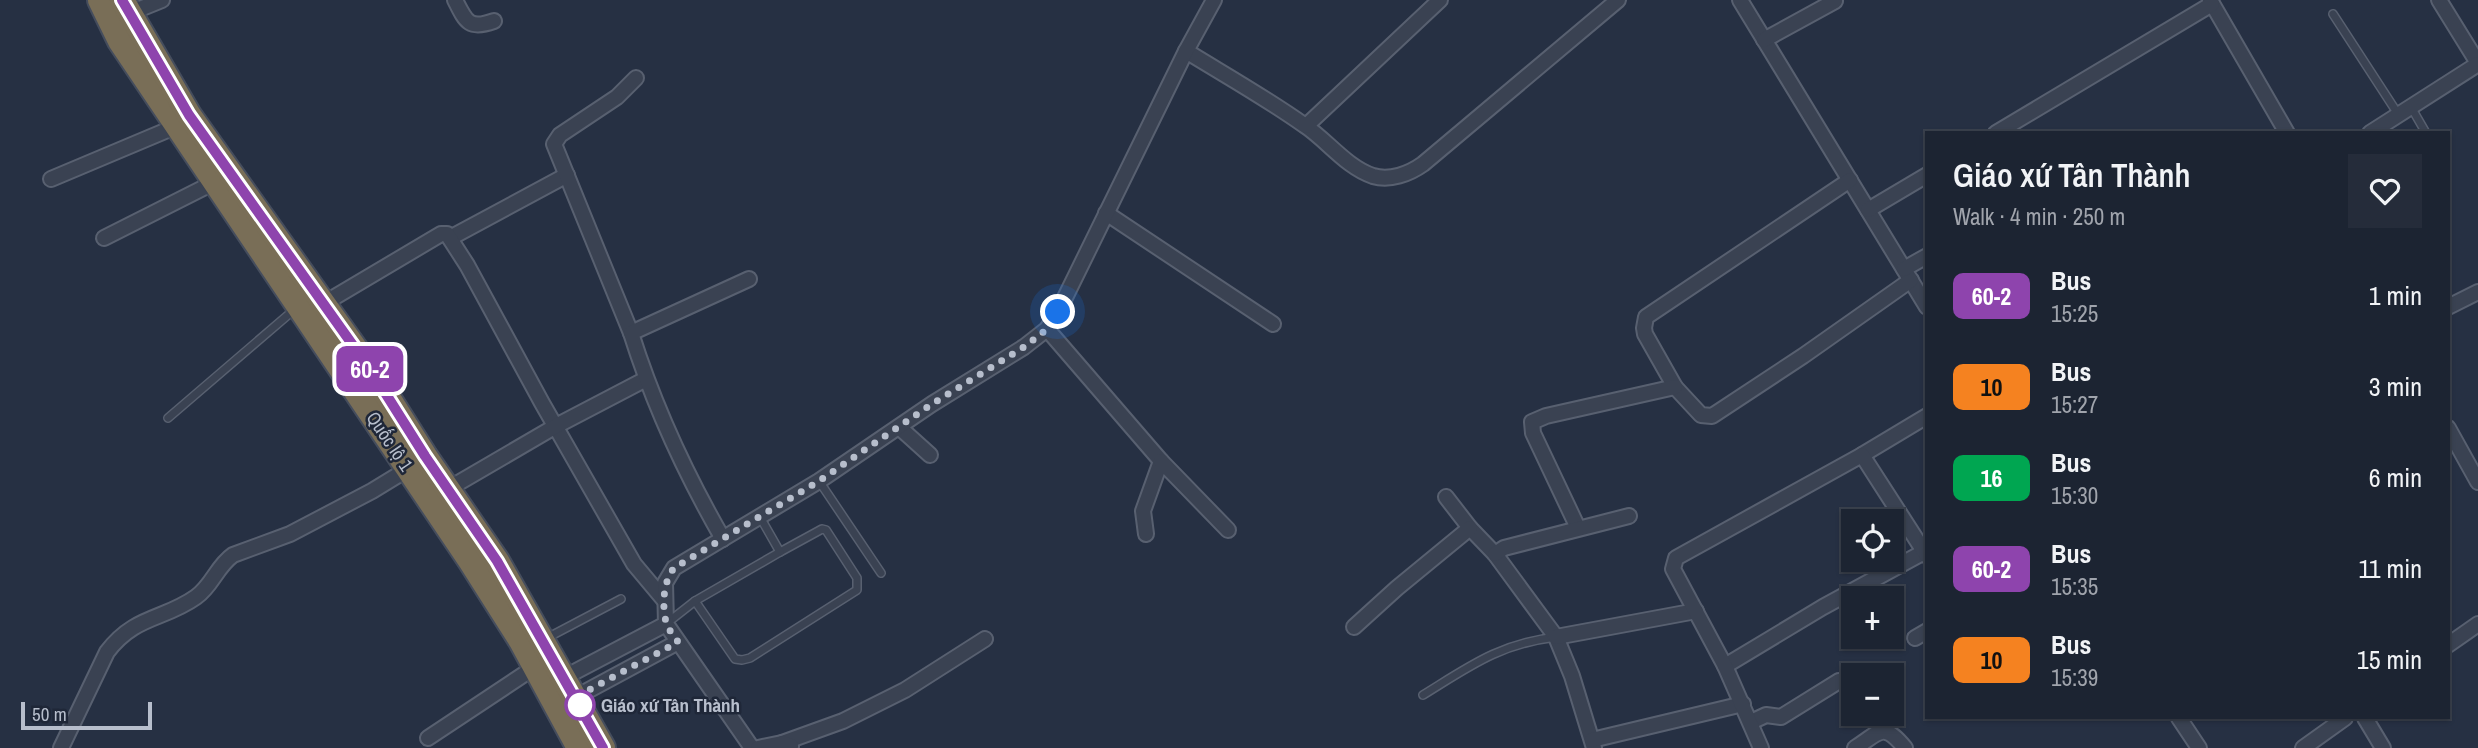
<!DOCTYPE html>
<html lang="en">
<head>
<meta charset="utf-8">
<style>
  body { margin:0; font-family:"Archivo Narrow",sans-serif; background:#252c3a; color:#f1f3f6; height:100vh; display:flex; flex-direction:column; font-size:26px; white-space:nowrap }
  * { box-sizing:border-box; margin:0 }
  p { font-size:23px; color:#a0a4ac }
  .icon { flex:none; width:38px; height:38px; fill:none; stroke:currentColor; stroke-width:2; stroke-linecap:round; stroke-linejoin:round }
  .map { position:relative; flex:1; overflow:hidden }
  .panel { position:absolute; left:1925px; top:131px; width:525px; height:588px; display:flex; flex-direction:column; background:#1c2432; border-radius:0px; box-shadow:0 2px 5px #0004,0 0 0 2px #3a414d }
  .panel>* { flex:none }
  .badge { padding:0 14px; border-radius:10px; font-size:24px; line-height:46px }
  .fabs { position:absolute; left:1841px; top:509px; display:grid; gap:14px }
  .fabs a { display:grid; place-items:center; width:63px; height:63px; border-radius:0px; background:#1c2432; box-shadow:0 2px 5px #0004,0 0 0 2px #3a414d; font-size:35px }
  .scale { position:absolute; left:21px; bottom:18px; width:131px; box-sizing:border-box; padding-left:7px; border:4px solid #b7becc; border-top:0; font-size:19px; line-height:24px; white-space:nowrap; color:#b7becc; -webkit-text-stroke:5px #1f2738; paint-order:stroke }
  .you { position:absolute; width:35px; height:35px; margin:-18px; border:5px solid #fff; border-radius:50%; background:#1a73e8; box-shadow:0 0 0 10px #1a73e833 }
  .map>.badge { position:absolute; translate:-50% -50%; box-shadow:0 0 0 4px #fff }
  .round { display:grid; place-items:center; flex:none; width:74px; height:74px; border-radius:0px; background:#252c3a }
  .summary { display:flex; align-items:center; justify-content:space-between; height:119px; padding:0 28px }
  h1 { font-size:33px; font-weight:600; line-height:52px }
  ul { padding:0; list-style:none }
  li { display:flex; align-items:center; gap:21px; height:91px; padding:0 28px }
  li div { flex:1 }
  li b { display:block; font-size:26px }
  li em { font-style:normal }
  li .badge { min-width:77px; font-weight:700; text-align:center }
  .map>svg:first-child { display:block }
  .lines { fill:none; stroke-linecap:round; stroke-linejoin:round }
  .lane-casing { stroke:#586070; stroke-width:10 }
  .street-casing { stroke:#586070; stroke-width:18 }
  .highway-casing { stroke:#454d5d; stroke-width:28 }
  .lane { stroke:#3a4252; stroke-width:7 }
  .street { stroke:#3a4252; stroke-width:14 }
  .highway { stroke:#796e57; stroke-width:24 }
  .line-casing { stroke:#fff; stroke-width:16 }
  .line { stroke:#8e44ad; stroke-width:10 }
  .walk { stroke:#b7becc; stroke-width:7; stroke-dasharray:0 12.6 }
  .stop-dot { fill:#fff; stroke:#8e44ad; stroke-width:3.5 }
  .labels { text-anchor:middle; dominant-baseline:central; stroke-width:5; stroke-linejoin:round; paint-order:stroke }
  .street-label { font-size:19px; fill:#b7becc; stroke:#1f2738 }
  .stop-label { font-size:19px; font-weight:bold; fill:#b7becc; stroke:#1f2738; text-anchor:start }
</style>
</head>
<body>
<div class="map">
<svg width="2478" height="748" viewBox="0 0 2478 748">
  <rect width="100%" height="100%" fill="#263043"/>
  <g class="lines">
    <defs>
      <g id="lane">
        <polyline points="2333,14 2398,114"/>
        <polyline points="2411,107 2426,133"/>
        <polyline points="168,418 295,309"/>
        <polyline points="819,481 881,573"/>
        <polyline points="695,601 735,659 742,660 750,658 857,590 857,578 826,530 822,529 780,552"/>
        <polyline points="667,623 695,601 780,552 760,517"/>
        <polyline points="547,638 621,599"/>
        <path d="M1423 695C1470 666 1499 644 1556 637"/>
      </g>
      <g id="street">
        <path d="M455 0C466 22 469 30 494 21"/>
        <polyline points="1740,0 1927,307"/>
        <polyline points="2210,0 2287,133"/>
        <polyline points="2439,0 2478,63"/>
        <polyline points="130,13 162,0"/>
        <polyline points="1764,40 1835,1"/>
        <path d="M1186 51C1225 75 1266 98 1304 125 1327 140 1346 167 1373 176 1390 181 1409 174 1423 164L1618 0"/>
        <polyline points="1306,126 1440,0"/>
        <polyline points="1996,133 2212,4"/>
        <polyline points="2370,133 2478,64"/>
        <polyline points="51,179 177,126"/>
        <polyline points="1850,180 1646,317 1644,328 1645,334 1675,387 1701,415 1712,416 1803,356 1911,280"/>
        <polyline points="1868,210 1927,175"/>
        <polyline points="1106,213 1273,324"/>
        <polyline points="104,238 215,182"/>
        <polyline points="450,238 567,175"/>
        <polyline points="1904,269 1927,256"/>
        <polyline points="323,304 441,234 447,234 467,265 542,403 634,564 665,601"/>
        <polyline points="2448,307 2478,292"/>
        <polyline points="1047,329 1161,461 1143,511 1146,534"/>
        <polyline points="631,333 554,144 560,135 617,97 636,78"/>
        <polyline points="899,427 930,455"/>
        <polyline points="2448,428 2478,482"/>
        <polyline points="1862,455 1927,416"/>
        <polyline points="1161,461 1228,530"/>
        <polyline points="448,489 556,426 646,379"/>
        <polyline points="1446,497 1470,528 1495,554 1556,637 1572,676 1594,748"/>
        <polyline points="1578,528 1533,433 1532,422 1546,416 1675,387"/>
        <path d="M723 539C685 473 654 406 631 333L749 279"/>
        <polyline points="1495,554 1504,548 1629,516"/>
        <polyline points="666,624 665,583 674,568 819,481 932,404 1024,347 1047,329 1058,312 1186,51 1214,0"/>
        <polyline points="1354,627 1397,588 1470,528"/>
        <polyline points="1556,637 1696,611"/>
        <polyline points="1915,638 1927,631"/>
        <polyline points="2448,645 2478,624"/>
        <polyline points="1725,666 1823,607 1924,552"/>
        <polyline points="565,677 666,624 752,748"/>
        <polyline points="576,697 678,642"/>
        <polyline points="2179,718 2199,748"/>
        <polyline points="2365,718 2383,748"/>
        <polyline points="1751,722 1766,715 1781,717 1839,681"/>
        <polyline points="428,738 535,667"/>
        <polyline points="1592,740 1743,704"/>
        <polyline points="782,743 843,721 905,690 985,639"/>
        <path d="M61 748 107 652C135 615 164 620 196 597 212 586 217 566 233 555L290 534 372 491 408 469"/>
        <polyline points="758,748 782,743 791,746"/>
        <polyline points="1761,748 1725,666 1673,569 1676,558 1862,455 1927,556"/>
        <path d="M1855 748C1880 732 1883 721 1905 748"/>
        <polyline points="2303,748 2345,718"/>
      </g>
      <g id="highway">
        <polyline points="100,0 120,41 471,562 521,641 579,748"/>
        <polyline points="122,0 189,115 372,372 425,456 497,561 603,748"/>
      </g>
    </defs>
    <!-- lane casing -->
    <use href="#lane" class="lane-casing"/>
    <!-- street casing -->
    <use href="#street" class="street-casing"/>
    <!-- highway casing -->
    <use href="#highway" class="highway-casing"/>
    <!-- lane -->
    <use href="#lane" class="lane"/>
    <!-- street -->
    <use href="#street" class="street"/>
    <!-- highway -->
    <use href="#highway" class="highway"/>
  </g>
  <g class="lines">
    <defs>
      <polyline id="line" points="122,0 189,115 372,372 425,456 497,561 603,748"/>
    </defs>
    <!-- line casing -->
    <use href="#line" class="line-casing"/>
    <!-- line -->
    <use href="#line" class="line"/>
    <!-- walk -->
    <path class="walk" d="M580 705 576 697 678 642C674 636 668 629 666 622 662 605 663 582 674 568L819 481 932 404 1024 347 1047 329 1058 312"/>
  </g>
  <!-- markers -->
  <circle class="stop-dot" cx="580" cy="705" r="14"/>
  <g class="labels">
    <!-- street labels -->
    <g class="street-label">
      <text transform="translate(390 441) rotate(56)">Quốc lộ 1</text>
    </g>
    <!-- stop labels -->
    <g class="stop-label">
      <text x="601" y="705">Giáo xứ Tân Thành</text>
    </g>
  </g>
</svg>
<div class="fabs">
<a><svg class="icon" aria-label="locate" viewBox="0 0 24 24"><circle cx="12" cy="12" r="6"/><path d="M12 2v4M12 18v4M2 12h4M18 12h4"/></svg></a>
<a>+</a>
<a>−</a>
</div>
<div class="scale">50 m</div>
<div class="you" style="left:1058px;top:312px"></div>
<b class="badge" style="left:370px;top:369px;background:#8e44ad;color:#fff">60-2</b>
<section class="panel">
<div class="summary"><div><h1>Giáo xứ Tân Thành</h1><p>Walk · 4 min · 250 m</p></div><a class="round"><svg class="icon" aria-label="heart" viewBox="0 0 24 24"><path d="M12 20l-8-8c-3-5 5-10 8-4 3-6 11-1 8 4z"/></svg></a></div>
<ul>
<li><span class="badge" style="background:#8e44ad;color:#fff">60-2</span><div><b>Bus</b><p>15:25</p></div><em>1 min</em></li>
<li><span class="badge" style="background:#f58220;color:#111">10</span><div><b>Bus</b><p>15:27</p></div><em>3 min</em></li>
<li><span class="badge" style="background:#00a651;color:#fff">16</span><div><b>Bus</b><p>15:30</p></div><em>6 min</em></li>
<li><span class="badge" style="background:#8e44ad;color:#fff">60-2</span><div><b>Bus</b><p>15:35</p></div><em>11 min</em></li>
<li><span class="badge" style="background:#f58220;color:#111">10</span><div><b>Bus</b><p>15:39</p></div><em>15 min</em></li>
</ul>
</section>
</div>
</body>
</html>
